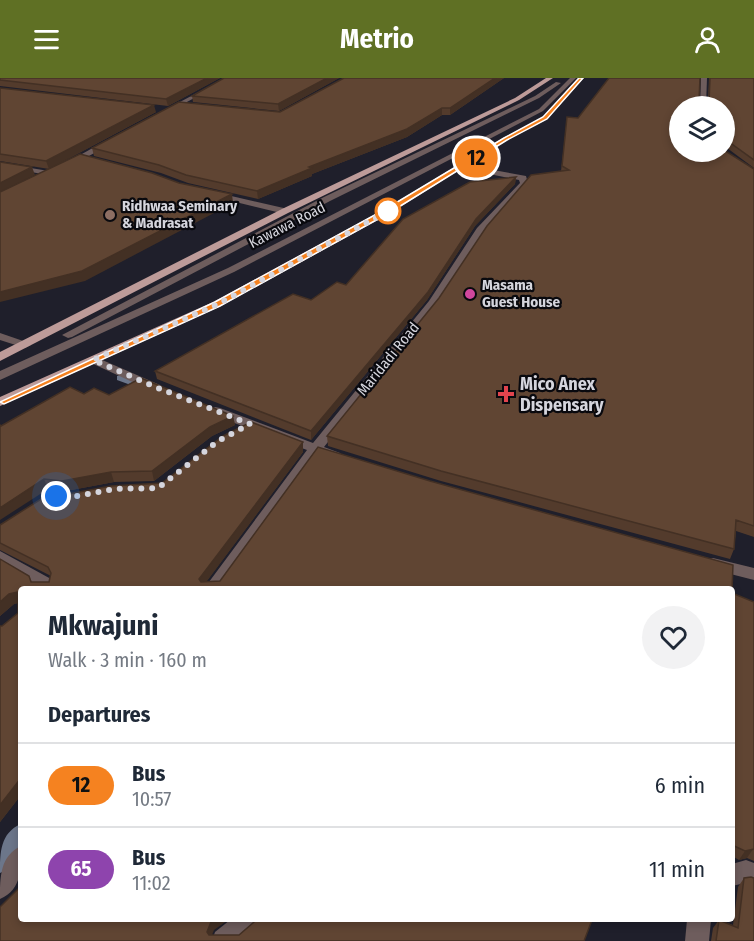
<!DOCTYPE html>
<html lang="en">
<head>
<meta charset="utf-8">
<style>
  body { margin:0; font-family:"Fira Sans Condensed",sans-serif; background:#f2f2f3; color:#1f2937; height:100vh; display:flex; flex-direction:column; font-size:22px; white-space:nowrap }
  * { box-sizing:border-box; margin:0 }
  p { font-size:20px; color:#747a83 }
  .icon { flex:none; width:33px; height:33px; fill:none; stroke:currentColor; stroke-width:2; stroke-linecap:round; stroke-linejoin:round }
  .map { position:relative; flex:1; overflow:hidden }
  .sheet { position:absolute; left:18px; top:508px; width:717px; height:336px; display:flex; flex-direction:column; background:#fff; border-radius:6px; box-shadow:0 3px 9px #0003 }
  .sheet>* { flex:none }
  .badge { padding:0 12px; border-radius:20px; font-size:21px; line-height:39px }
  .fabs { position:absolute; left:669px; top:18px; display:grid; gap:12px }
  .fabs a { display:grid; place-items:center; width:66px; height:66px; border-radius:50%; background:#fff; box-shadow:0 3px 9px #0003; font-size:30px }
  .you { position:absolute; width:30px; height:30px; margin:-15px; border:4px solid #fff; border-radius:50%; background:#1a73e8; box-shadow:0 0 0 9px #1a73e833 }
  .map>.badge { position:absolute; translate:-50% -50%; box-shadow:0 0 0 3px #fff }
  h2 { padding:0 30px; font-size:22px; line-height:54px }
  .round { display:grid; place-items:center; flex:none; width:63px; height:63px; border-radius:32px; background:#f2f2f3 }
  .overview { display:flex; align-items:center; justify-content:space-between; height:102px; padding:0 30px }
  h1 { font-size:28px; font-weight:700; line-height:45px }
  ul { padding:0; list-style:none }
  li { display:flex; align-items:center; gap:18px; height:84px; padding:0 30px; border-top:2px solid #e0e1e3 }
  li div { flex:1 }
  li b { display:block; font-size:22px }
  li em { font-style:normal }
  li .badge { min-width:66px; font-weight:700; text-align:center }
  header { display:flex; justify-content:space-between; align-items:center; height:78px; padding:0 30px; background:#5f7024; color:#fff; font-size:27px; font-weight:700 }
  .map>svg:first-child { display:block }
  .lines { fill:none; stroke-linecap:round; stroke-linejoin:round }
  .stream { fill:#6c768a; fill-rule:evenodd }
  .minor { fill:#6e5d5d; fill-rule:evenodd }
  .major { fill:#bd9b99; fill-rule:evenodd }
  .wall { fill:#533b2c }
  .shaded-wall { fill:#433024 }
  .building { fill:#604533; stroke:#433024; stroke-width:1.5 }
  .line { fill:#f58220; stroke:#fff; stroke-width:1.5 }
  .walk { stroke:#d5d5dd; stroke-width:6; stroke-dasharray:0 10.8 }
  .stop-dot { fill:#fff; stroke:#f58220; stroke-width:3 }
  .education-dot { fill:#8d6e63; stroke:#09090e; stroke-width:2 }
  .hotel-dot { fill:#d1479c; stroke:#09090e; stroke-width:2 }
  .health-dot { fill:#e0444e; stroke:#09090e; stroke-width:2 }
  .labels { text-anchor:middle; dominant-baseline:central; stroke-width:4.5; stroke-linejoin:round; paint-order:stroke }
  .far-poi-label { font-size:15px; font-weight:bold; fill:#d5d5dd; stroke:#09090e; text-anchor:start }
  .far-street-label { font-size:15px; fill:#d5d5dd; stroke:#09090e }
  .poi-label { font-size:18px; font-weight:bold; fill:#d5d5dd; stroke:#09090e; text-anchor:start }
</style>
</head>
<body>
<header><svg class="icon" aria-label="menu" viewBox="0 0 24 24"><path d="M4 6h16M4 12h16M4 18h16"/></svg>Metrio<svg class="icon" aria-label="person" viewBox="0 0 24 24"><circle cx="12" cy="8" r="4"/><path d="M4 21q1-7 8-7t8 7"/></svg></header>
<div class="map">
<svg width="754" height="863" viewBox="0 0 754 863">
  <rect width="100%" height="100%" fill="#1f1f2b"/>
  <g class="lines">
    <!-- stream -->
    <g class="stream">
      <polygon points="121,297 154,309 156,311 150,314 117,302 117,298"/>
      <path d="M21 746C21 766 22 786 0 795 0 775 0 755 21 746Z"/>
    </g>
    <!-- minor -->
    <g class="minor">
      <polygon points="225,0 232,0 168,34 163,33"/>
      <polygon points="570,0 576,0 543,33 234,194 0,302 0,293 228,190 539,31"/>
      <polygon points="701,0 707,0 706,28 700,28"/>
      <polygon points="556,4 561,5 539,20 330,123 72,259 68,260 62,257 324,119 535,18"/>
      <polygon points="107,62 114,64 71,88 64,86"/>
      <polygon points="0,85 49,93 53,95 49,97 0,89"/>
      <polygon points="460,86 526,98 528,105 484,154 437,227 324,369 340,375 342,378 340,381 335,382 318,376 220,512 203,512 307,372 210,336 209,333 215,329 220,330 313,365 429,223 477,150 520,105 519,102 460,90"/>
      <polygon points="214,114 288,131 289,133 285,136 211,118 210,116"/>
      <polygon points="0,255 29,265 31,267 25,270 0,262"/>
      <polygon points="93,278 160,307 162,310 160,313 152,313 89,284 89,280"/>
      <polygon points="0,473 51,501 53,505 52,512 35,512 36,507 0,486"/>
      <polygon points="713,480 754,490 754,502 707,490 705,486 707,482"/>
      <path d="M21 768C21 789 23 811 0 821 0 799 0 778 21 768Z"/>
      <polygon points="746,782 754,785 754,808 745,805 732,808 732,786"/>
      <polygon points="230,842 259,842 255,850 242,863 212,863 215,854"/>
      <polygon points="687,842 711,842 709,863 685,863"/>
    </g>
    <!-- major -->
    <g class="major">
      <polygon points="546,0 553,0 519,22 288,135 0,283 0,274 282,131 515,20"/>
      <polygon points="578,0 584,0 547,41 507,62 389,136 221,228 0,328 0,319 213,224 383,132 503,60 543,39"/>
    </g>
  </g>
  <!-- wall -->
  <g class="wall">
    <polygon points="0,0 220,0 168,28 0,8"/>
    <polygon points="224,0 339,0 279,33 193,24 192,18"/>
    <polygon points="344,0 504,0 450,37 442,37 407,59 312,96 312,98 258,121 188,105 161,95 94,78 92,70 280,34"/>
    <polygon points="709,0 754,0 754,90 727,70 680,74 754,91 754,459 736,453 734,471 730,481 441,403 328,368 327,358 561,93 567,39 578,40 699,22 702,24 708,24"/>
    <polygon points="0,10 156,34 49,91 0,83"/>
    <polygon points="516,99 515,106 475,148 427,222 311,362 157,301 155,293 346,207"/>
    <polygon points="84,316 109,317 233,338 235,347 212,358 154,403 114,404 66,413 48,411 1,348"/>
    <polygon points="251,344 303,364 303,374 206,504 220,503 318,369 430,403 733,487 732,512 21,512 21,717 0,744 0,548 2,548 18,535 18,525 14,526 0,538 0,481 29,498 32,504 49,504 51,498 0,472 0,447 49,416 63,417 111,408 162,405 223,358"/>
    <polygon points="732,515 754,524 754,783 747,780 739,782 732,778"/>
    <polygon points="744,800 754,863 711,863 713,850 719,842 733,847 738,809"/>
  </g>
  <!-- shaded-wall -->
  <g class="shaded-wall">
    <polygon points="207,0 220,0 168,28 166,21"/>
    <polygon points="327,0 339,0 279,33 278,26"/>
    <polygon points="495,0 504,0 450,37 450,30"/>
    <polygon points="154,27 156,34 49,91 46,83"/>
    <polygon points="442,30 442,37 407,59 312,96 312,98 258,121 257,113"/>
    <polygon points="729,64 727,70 724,71 724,65"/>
    <polygon points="32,89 35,97 0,114 0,105"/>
    <polygon points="516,99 515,106 475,148 427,222 311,362 311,353 476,141"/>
    <polygon points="232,116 233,125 85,203 0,224 0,214"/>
    <polygon points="233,338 235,347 212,358 154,403 152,393 210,349"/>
    <polygon points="303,364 303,374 201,511 199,501"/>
    <polygon points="111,394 114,404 66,413 62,403"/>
    <polygon points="44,401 48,411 0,442 0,430"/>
    <polygon points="18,514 21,524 14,526 0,538 0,524 9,516"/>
    <polygon points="21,700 21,717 0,744 0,727"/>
    <polygon points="753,771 747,780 739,782 745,773"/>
    <polygon points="214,842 228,842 214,852 210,862 207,854 211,844"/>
  </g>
  <!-- building -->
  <g class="building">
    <polygon points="0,0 207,0 166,21 0,2"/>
    <polygon points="224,0 327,0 278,26 192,18"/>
    <polygon points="344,0 495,0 450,30 442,30 407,51 309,89 312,90 257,113 186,97 159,87 92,70 179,24 280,34"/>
    <polygon points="609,0 700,0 699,22 702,24 709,24 710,0 754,0 754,82 729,64 724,65 724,28 680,28 680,74 724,74 724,72 754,91 754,448 736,442 734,471 441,393 327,358 439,220 487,148 531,97 569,92 562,88 567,39 578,40"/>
    <polygon points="0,10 154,27 46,83 0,76"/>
    <polygon points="80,76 152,95 179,105 232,116 82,193 0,214 0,114"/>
    <polygon points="0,84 32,89 0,105"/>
    <polygon points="516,99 476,141 428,214 311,353 155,293 293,216 311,222 337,204 346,207 403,141 470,104"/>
    <polygon points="141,300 233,338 210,349 152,393 111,394 62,403 44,401 0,430 0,347 1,348 70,309 84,316 94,310 109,317"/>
    <polygon points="251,344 303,364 199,501 201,504 220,503 318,369 430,403 733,487 732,512 21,512 21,700 0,727 0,548 2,548 18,535 18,514 9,516 0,524 0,481 29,498 31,504 49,504 51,495 48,489 0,465 0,447 49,416 63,417 111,408 162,405 223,358"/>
    <polygon points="732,515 754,524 754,771 745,773 732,767 734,749 732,749"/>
    <polygon points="751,799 754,800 754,863 716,863 719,842 738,850 744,800"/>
    <polygon points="21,808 21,842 214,842 211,844 207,854 209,857 239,857 254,844 255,842 592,842 584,863 0,863 0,829"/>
  </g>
  <!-- line -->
  <polygon class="line" points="579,0 583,0 547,41 507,62 389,135 220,228 4,326 0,324 215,224 384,132 504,60 543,39"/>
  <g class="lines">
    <!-- walk -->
    <polyline class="walk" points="56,418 66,420 114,411 158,410 218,363 250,346 158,310 93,282 218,226 388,133"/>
  </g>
  <!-- markers -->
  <circle class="stop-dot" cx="388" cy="133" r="12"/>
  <circle class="education-dot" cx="110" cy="137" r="6"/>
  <circle class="hotel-dot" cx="470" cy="216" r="6"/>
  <path class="health-dot" d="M503 307h6v6h6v6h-6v6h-6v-6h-6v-6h6z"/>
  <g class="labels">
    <!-- far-poi labels -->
    <g class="far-poi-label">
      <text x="122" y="128">Ridhwaa Seminary<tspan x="122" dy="17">&amp; Madrasat</tspan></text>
      <text x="482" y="207">Masama<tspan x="482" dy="17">Guest House</tspan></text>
    </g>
    <!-- far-street labels -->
    <g class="far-street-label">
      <text transform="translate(287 147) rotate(-27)">Kawawa Road</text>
      <text transform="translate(388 281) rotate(-51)">Maridadi Road</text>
    </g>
    <!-- poi labels -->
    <g class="poi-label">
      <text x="520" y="306">Mico Anex<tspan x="520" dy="21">Dispensary</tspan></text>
    </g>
  </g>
</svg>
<div class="fabs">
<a><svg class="icon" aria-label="layers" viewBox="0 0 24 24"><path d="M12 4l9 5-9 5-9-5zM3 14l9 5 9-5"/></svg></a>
</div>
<div class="you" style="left:56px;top:418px"></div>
<b class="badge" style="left:476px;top:80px;background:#f58220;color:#111">12</b>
<section class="sheet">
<div class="overview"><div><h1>Mkwajuni</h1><p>Walk · 3 min · 160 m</p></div><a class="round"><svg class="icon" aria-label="heart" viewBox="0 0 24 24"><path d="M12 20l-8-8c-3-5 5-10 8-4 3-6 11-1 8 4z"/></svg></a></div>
<h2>Departures</h2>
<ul>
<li><span class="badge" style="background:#f58220;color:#111">12</span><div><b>Bus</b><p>10:57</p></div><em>6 min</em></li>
<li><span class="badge" style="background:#8e44ad;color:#fff">65</span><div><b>Bus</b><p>11:02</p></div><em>11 min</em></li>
</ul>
</section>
</div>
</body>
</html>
